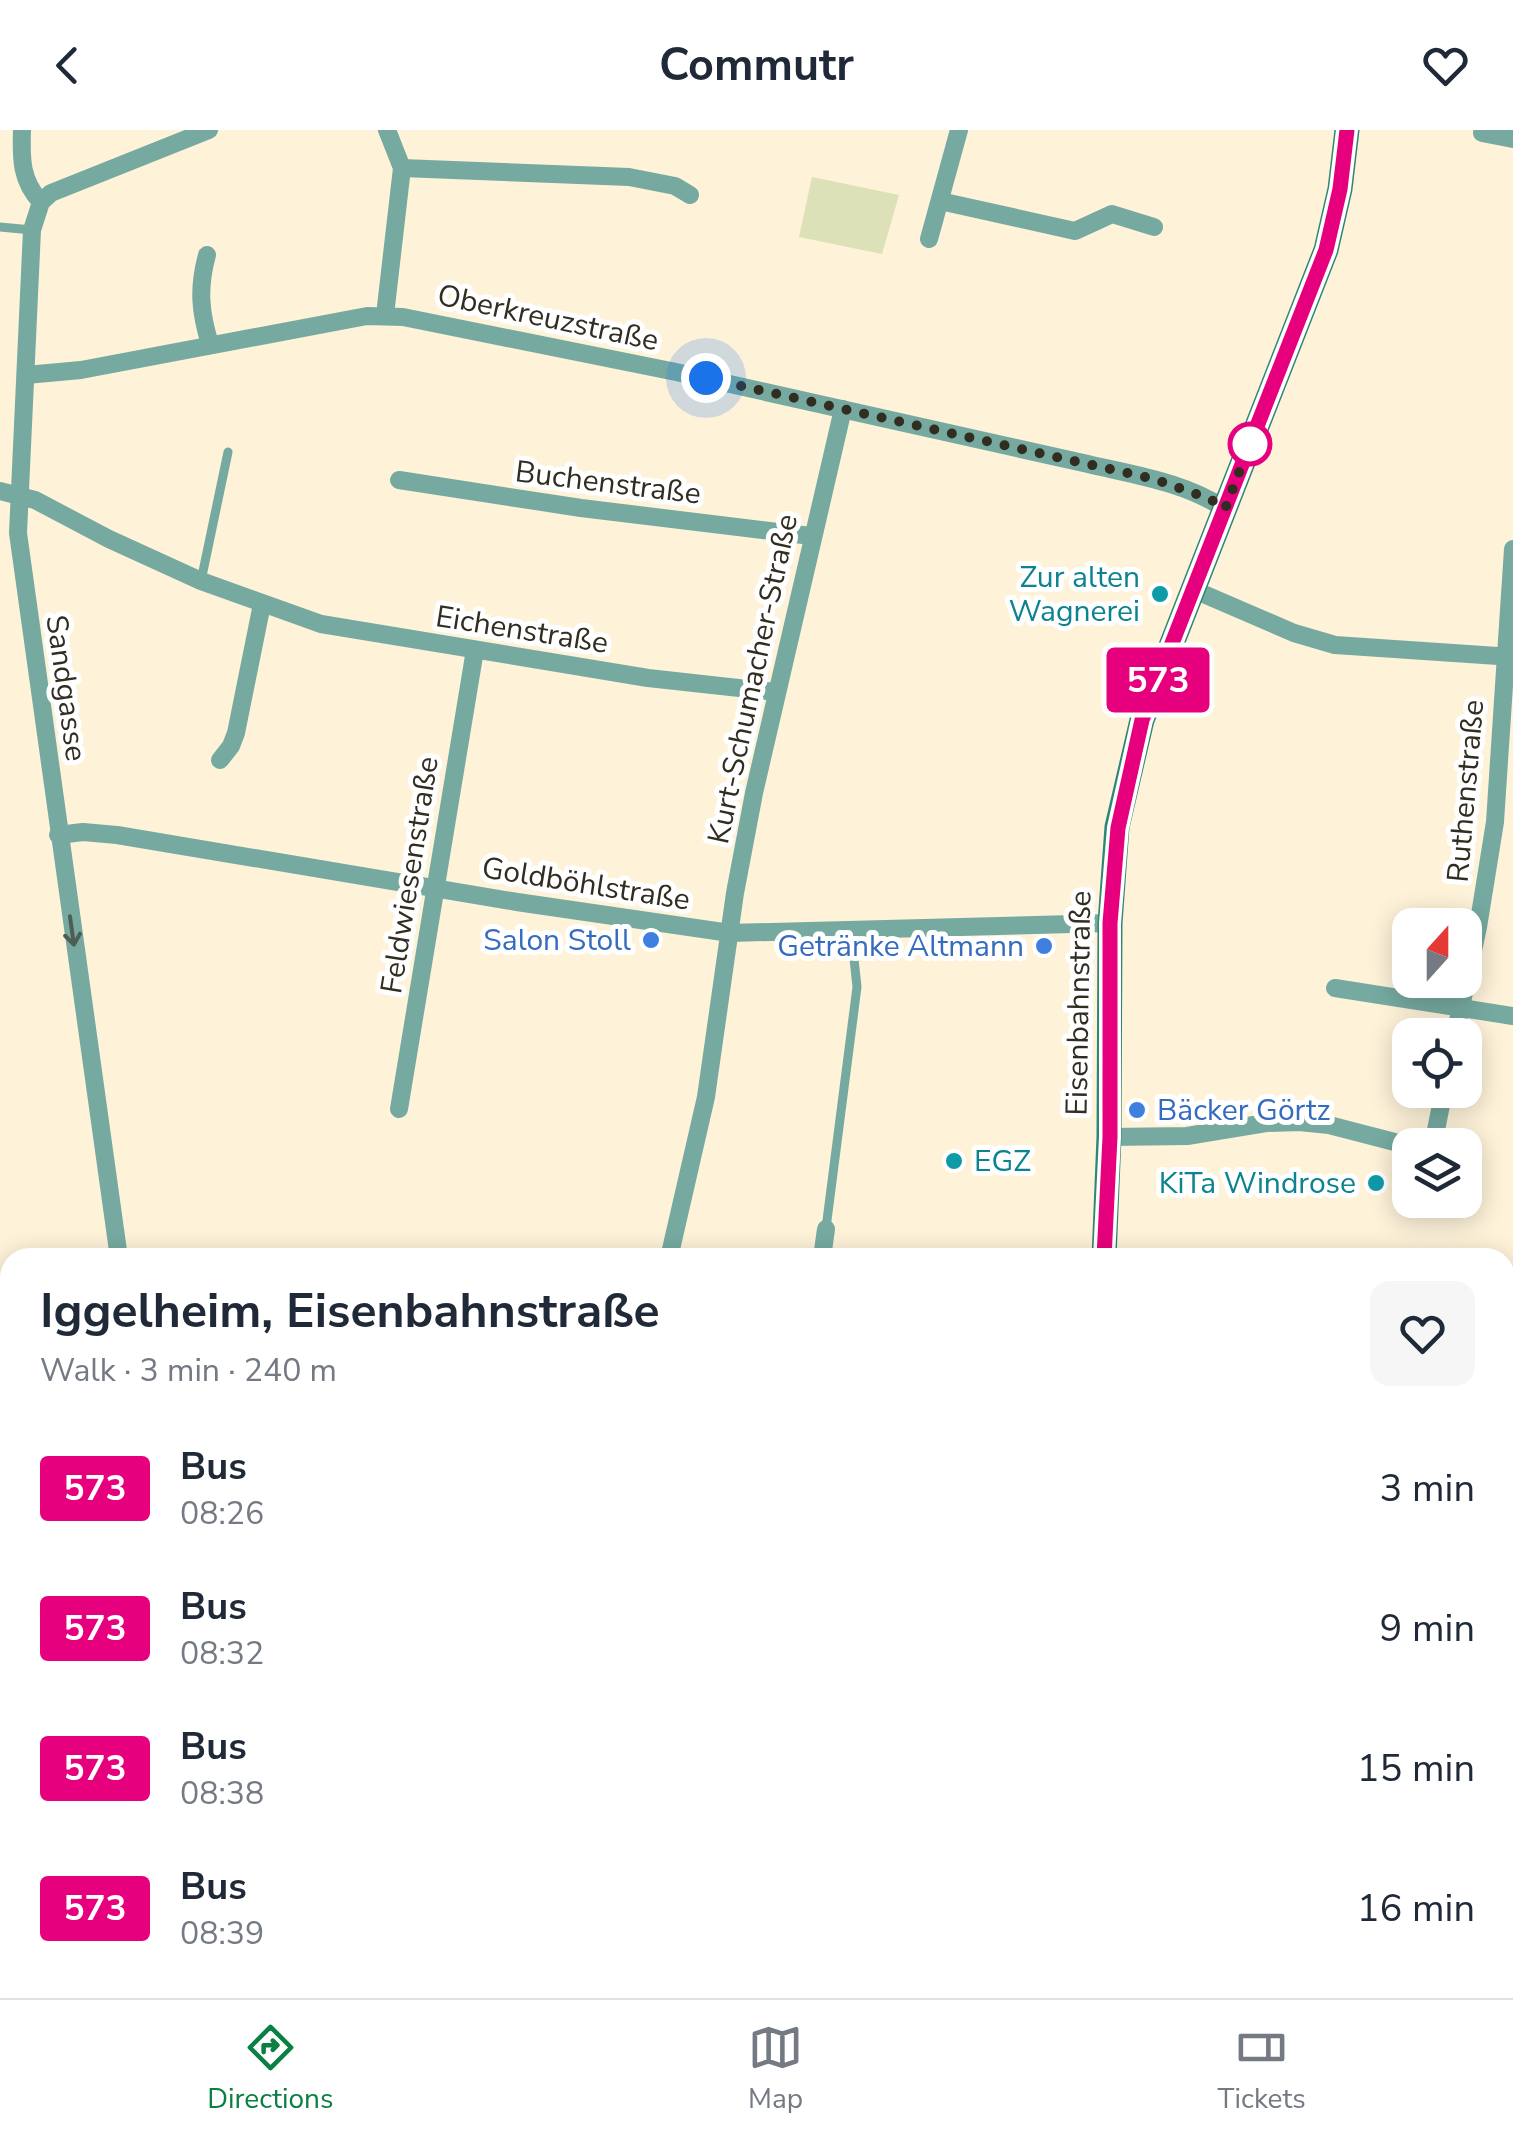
<!DOCTYPE html>
<html lang="en">
<head>
<meta charset="utf-8">
<style>
  body { margin:0; font-family:"Nunito Sans",sans-serif; background:#f6f6f7; color:#1f2937; height:100vh; display:flex; flex-direction:column; font-size:38px; white-space:nowrap }
  * { box-sizing:border-box; margin:0 }
  p { font-size:32px; color:#747a83 }
  .icon { flex:none; width:55px; height:55px; fill:none; stroke:currentColor; stroke-width:2; stroke-linecap:round; stroke-linejoin:round }
  .map { position:relative; flex:1; overflow:hidden }
  .panel { position:absolute; left:0px; top:1118px; width:1515px; height:752px; display:flex; flex-direction:column; background:#fff; border-radius:30px 30px 0 0; box-shadow:0 5px 25px #0003 }
  .panel>* { flex:none }
  .badge { padding:0 20px; border-radius:8px; font-size:35px; line-height:65px }
  .needle { width:65px; rotate:21deg }
  .buttons { position:absolute; left:1392px; top:778px; display:grid; gap:20px }
  .buttons a { display:grid; place-items:center; width:90px; height:90px; border-radius:20px; background:#fff; box-shadow:0 5px 25px #0003; font-size:50px }
  .you { position:absolute; width:50px; height:50px; margin:-25px; border:8px solid #fff; border-radius:50%; background:#1a73e8; box-shadow:0 0 0 15px #1a73e833 }
  .map>.badge { position:absolute; translate:-50% -50%; box-shadow:0 0 0 5px #fff }
  .round { display:grid; place-items:center; flex:none; width:105px; height:105px; border-radius:20px; background:#f6f6f7 }
  .overview { display:flex; align-items:center; justify-content:space-between; height:170px; padding:0 40px }
  h1 { font-size:48px; font-weight:700; line-height:75px }
  ul { padding:0; list-style:none }
  li { display:flex; align-items:center; gap:30px; height:140px; padding:0 40px }
  li div { flex:1 }
  li b { display:block; font-size:38px }
  li em { font-style:normal }
  li .badge { min-width:110px; font-weight:700; text-align:center }
  header { display:flex; justify-content:space-between; align-items:center; height:130px; padding:0 40px; background:#fff; font-size:45px; font-weight:700 }
  .menu { display:flex; justify-content:space-around; align-items:center; height:140px; border-top:2px solid #e0e1e3; background:#fff; font-size:28px; color:#747a83 }
  .menu a { display:grid; justify-items:center; gap:5px }
  .menu .current { color:#0b8043 }
  .map>svg:first-child { display:block }
  .green { fill:#dce1b7 }
  .lines { fill:none; stroke-linecap:round; stroke-linejoin:round }
  .lane { stroke:#76aaa0; stroke-width:9 }
  .street { stroke:#76aaa0; stroke-width:18 }
  .secondary { stroke:#2d8678; stroke-width:25 }
  .oneway { stroke:#4d5f54 }
  .line-casing { stroke:#fff; stroke-width:22 }
  .line { stroke:#e6007e; stroke-width:15 }
  .walk { stroke:#322d21; stroke-width:10; stroke-dasharray:0 18 }
  .stop-dot { fill:#fff; stroke:#e6007e; stroke-width:5 }
  .culture-dot { fill:#0f9aa8; stroke:#fff; stroke-width:4 }
  .shop-dot { fill:#3f7fe0; stroke:#fff; stroke-width:4 }
  .labels { text-anchor:middle; dominant-baseline:central; stroke-width:10; stroke-linejoin:round; paint-order:stroke }
  .street-label { font-size:30px; fill:#322d21; stroke:#fff }
  .culture-label { font-size:30px; fill:#0d838f; stroke:#fff; text-anchor:end }
  .shop-label { font-size:30px; fill:#366cbe; stroke:#fff; text-anchor:end }
</style>
</head>
<body>
<header><svg class="icon" aria-label="back" viewBox="0 0 24 24"><path d="M15 5l-7 7 7 7"/></svg>Commutr<svg class="icon" aria-label="heart" viewBox="0 0 24 24"><path d="M12 20l-8-8c-3-5 5-10 8-4 3-6 11-1 8 4z"/></svg></header>
<div class="map">
<svg width="1513" height="1868" viewBox="0 0 1513 1868">
  <rect width="100%" height="100%" fill="#fef2d9"/>
  <!-- green -->
  <polygon class="green" points="812,47 899,65 882,124 799,107"/>
  <g class="lines">
    <!-- lane -->
    <g class="lane">
      <polyline points="0,97 32,100"/>
      <polyline points="201,451 228,322"/>
      <polyline points="826,1098 857,857 851,801"/>
      <polyline points="683,1868 684,1860"/>
    </g>
    <!-- street -->
    <g class="street">
      <path d="M22 0C21 29 21 51 41 72"/>
      <polyline points="1482,3 1513,9"/>
      <polyline points="402,38 629,47 675,56 690,65"/>
      <polyline points="940,71 1075,101 1112,84 1154,97"/>
      <polyline points="929,109 959,0"/>
      <path d="M207 125C198 158 200 182 210 214"/>
      <polyline points="385,185 402,38 387,0"/>
      <path d="M26 245 81 240 367 186 403 187 676 242 1088 334C1134 345 1185 352 1225 379"/>
      <polyline points="399,350 581,378 811,406"/>
      <polyline points="0,361 35,370 109,409 201,451 321,494 648,548 776,562"/>
      <polyline points="1192,459 1294,503 1335,515 1513,527"/>
      <polyline points="220,630 231,616 236,603 262,474"/>
      <polyline points="58,705 83,702 117,705 517,772 730,803 1110,793"/>
      <polyline points="1335,858 1513,886"/>
      <polyline points="1455,905 1478,797 1495,692 1513,419"/>
      <polyline points="399,979 475,520"/>
      <polyline points="1109,1007 1187,1006 1266,993 1299,992 1329,995 1410,1016"/>
      <polyline points="1433,1015 1444,960"/>
      <polyline points="119,1128 18,403 32,100 41,72 51,63 209,0"/>
      <polyline points="669,1128 706,967 735,763 754,663 843,279"/>
      <polyline points="822,1128 826,1099"/>
      <polyline points="1505,1274 1513,1271"/>
      <polyline points="1505,1538 1513,1537"/>
      <polyline points="0,1544 10,1544"/>
      <polyline points="0,1756 10,1757"/>
      <polyline points="1298,1867 1314,1868"/>
      <polyline points="111,1868 111,1860"/>
      <polyline points="312,1868 312,1860"/>
      <polyline points="516,1868 516,1860"/>
      <polyline points="753,1868 754,1860"/>
      <polyline points="1456,1868 1457,1860"/>
    </g>
    <!-- secondary -->
    <g class="secondary">
      <polyline points="1104,1128 1109,1007 1110,793 1117,697 1142,590 1326,120 1340,59 1347,0"/>
      <polyline points="0,1218 10,1215"/>
      <polyline points="1022,1868 1024,1860"/>
    </g>
  </g>
  <!-- one-way arrows -->
  <defs><path id="oneway-shaft" d="M-6 0H5M1.5-3L5.5 0L1.5 3" fill="none" stroke-width="1.6" stroke-linecap="round" stroke-linejoin="round" transform="scale(2.5)"/></defs>
  <use class="oneway" href="#oneway-shaft" transform="translate(72 801) rotate(82)"/>
  <g class="lines">
    <defs>
      <polyline id="line" points="1104,1128 1110,1007 1110,793 1118,698 1142,590 1326,120 1340,59 1347,0"/>
    </defs>
    <!-- line casing -->
    <use href="#line" class="line-casing"/>
    <!-- line -->
    <use href="#line" class="line"/>
    <!-- walk -->
    <polyline class="walk" points="706,248 1154,349 1210,369 1225,379 1250,314"/>
  </g>
  <!-- markers -->
  <circle class="stop-dot" cx="1250" cy="314" r="20"/>
  <g class="culture-dot">
    <circle cx="1160" cy="464" r="10"/>
    <circle cx="954" cy="1031" r="10"/>
    <circle cx="1376" cy="1053" r="10"/>
  </g>
  <g class="shop-dot">
    <circle cx="651" cy="810" r="10"/>
    <circle cx="1044" cy="816" r="10"/>
    <circle cx="1137" cy="980" r="10"/>
  </g>
  <g class="labels">
    <!-- street labels -->
    <g class="street-label">
      <text transform="translate(548 188) rotate(12)">Oberkreuzstraße</text>
      <text transform="translate(608 353) rotate(7)">Buchenstraße</text>
      <text transform="translate(522 500) rotate(9)">Eichenstraße</text>
      <text transform="translate(753 549) rotate(-78)">Kurt-Schumacher-Straße</text>
      <text transform="translate(66 558) rotate(82)">Sandgasse</text>
      <text transform="translate(1466 661) rotate(-85)">Ruthenstraße</text>
      <text transform="translate(410 745) rotate(-81)">Feldwiesenstraße</text>
      <text transform="translate(586 754) rotate(9)">Goldböhlstraße</text>
      <text transform="translate(1079 873) rotate(-89)">Eisenbahnstraße</text>
    </g>
    <!-- culture labels -->
    <g class="culture-label">
      <text x="1140" y="447">Zur alten<tspan x="1140" dy="34">Wagnerei</tspan></text>
      <text x="974" y="1031" text-anchor="start">EGZ</text>
      <text x="1356" y="1053">KiTa Windrose</text>
    </g>
    <!-- shop labels -->
    <g class="shop-label">
      <text x="631" y="810">Salon Stoll</text>
      <text x="1024" y="816">Getränke Altmann</text>
      <text x="1157" y="980" text-anchor="start">Bäcker Görtz</text>
    </g>
  </g>
</svg>
<div class="buttons">
<a><svg class="needle" viewBox="-14 -14 28 28"><path d="M0-13l5 13h-10z" fill="#e53935"/><path d="M0 13l5-13h-10z" fill="#747a83"/></svg></a>
<a><svg class="icon" aria-label="locate" viewBox="0 0 24 24"><circle cx="12" cy="12" r="6"/><path d="M12 2v4M12 18v4M2 12h4M18 12h4"/></svg></a>
<a><svg class="icon" aria-label="layers" viewBox="0 0 24 24"><path d="M12 4l9 5-9 5-9-5zM3 14l9 5 9-5"/></svg></a>
</div>
<div class="you" style="left:706px;top:248px"></div>
<b class="badge" style="left:1158px;top:550px;background:#e6007e;color:#fff">573</b>
<section class="panel">
<div class="overview"><div><h1>Iggelheim, Eisenbahnstraße</h1><p>Walk · 3 min · 240 m</p></div><a class="round"><svg class="icon" aria-label="heart" viewBox="0 0 24 24"><path d="M12 20l-8-8c-3-5 5-10 8-4 3-6 11-1 8 4z"/></svg></a></div>
<ul>
<li><span class="badge" style="background:#e6007e;color:#fff">573</span><div><b>Bus</b><p>08:26</p></div><em>3 min</em></li>
<li><span class="badge" style="background:#e6007e;color:#fff">573</span><div><b>Bus</b><p>08:32</p></div><em>9 min</em></li>
<li><span class="badge" style="background:#e6007e;color:#fff">573</span><div><b>Bus</b><p>08:38</p></div><em>15 min</em></li>
<li><span class="badge" style="background:#e6007e;color:#fff">573</span><div><b>Bus</b><p>08:39</p></div><em>16 min</em></li>
</ul>
</section>
</div>
<nav class="menu">
<a class="current"><svg class="icon" aria-label="directions" viewBox="0 0 24 24"><path d="M12 3l9 9-9 9-9-9zM9 14v-3h6M13 9l2 2-2 2"/></svg>Directions</a>
<a><svg class="icon" aria-label="map" viewBox="0 0 24 24"><path d="M3 6l6-2 6 2 6-2v14l-6 2-6-2-6 2zM9 4v14M15 6v14"/></svg>Map</a>
<a><svg class="icon" aria-label="tickets" viewBox="0 0 24 24"><path d="M3 7h18v10H3zM15 7v10"/></svg>Tickets</a>
</nav>
</body>
</html>
